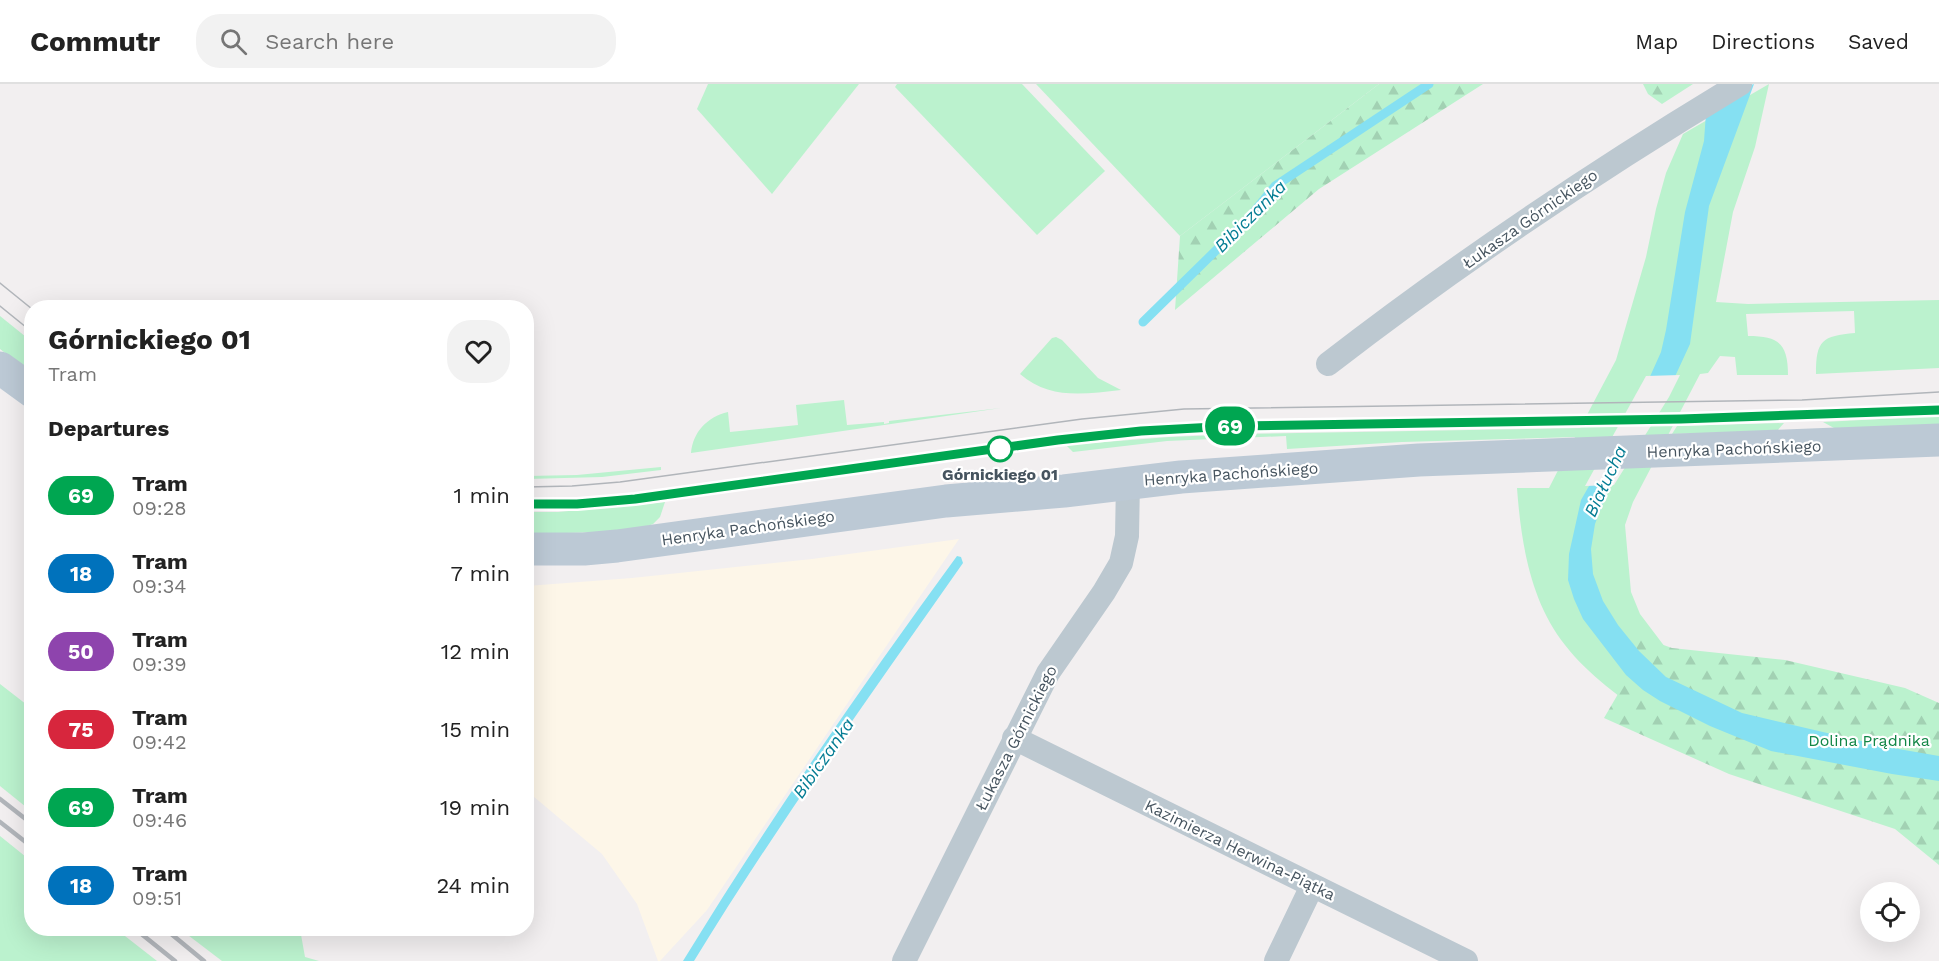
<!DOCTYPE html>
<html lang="en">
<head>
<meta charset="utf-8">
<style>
  body { margin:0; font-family:"Work Sans",sans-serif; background:#f2f2f2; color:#222; height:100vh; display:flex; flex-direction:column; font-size:22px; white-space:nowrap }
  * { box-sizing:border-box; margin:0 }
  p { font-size:20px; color:#767676 }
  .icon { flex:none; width:33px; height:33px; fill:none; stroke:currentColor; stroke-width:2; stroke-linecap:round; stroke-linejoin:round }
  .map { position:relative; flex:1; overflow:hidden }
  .sheet { position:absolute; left:24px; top:216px; width:510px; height:636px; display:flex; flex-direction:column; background:#fff; border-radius:24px; box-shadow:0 6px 24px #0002 }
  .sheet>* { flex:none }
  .badge { padding:0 12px; border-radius:20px; font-size:21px; line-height:39px }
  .fabs { position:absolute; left:1860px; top:798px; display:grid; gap:12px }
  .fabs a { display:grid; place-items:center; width:60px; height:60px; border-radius:50%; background:#fff; box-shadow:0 6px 24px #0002; font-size:30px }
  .map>.badge { position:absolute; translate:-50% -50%; box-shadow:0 0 0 3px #fff }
  h2 { padding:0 24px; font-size:22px; line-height:54px }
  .round { display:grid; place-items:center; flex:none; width:63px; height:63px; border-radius:24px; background:#f2f2f2 }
  .head { display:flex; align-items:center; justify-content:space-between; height:102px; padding:0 24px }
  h1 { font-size:28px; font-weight:700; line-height:45px }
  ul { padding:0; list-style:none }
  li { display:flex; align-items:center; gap:18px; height:78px; padding:0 24px }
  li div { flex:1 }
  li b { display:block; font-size:22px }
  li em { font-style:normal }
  li .badge { min-width:66px; font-weight:700; text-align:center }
  header { display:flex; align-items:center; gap:36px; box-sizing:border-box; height:84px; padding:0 30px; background:#fff; border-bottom:2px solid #e0e0e0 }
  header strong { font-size:28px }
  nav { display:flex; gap:33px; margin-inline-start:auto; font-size:21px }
  .search { width:420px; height:54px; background:#f2f2f2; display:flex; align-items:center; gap:15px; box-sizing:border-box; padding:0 21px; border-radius:24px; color:#767676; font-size:22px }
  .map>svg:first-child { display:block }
  .commercial { fill:#fdf6e8 }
  .green { fill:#bbf2ce }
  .forest { fill:url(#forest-firs) }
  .water { fill:#85e0f2 }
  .pier { fill:#f2eff0 }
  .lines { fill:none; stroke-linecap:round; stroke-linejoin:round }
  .stream { stroke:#85e0f2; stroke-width:9 }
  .street { stroke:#bcc8d0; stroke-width:24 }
  .secondary { stroke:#bcc9d5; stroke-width:33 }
  .tram { stroke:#b1b5ba; stroke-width:1.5 }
  .rail { stroke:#b1b5ba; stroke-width:4.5 }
  .line-casing { stroke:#fff; stroke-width:14 }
  .line { stroke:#00a651; stroke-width:9 }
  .stop-dot { fill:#fff; stroke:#00a651; stroke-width:3 }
  .labels { text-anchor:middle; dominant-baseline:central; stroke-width:4.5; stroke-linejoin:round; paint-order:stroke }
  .street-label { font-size:16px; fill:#46545f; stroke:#fff }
  .stop-label { font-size:16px; font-weight:bold; fill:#46545f; stroke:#fff }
  .park-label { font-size:16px; fill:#118646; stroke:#fff }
  .water-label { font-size:18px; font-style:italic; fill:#057d94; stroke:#fff }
</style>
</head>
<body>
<header>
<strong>Commutr</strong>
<div class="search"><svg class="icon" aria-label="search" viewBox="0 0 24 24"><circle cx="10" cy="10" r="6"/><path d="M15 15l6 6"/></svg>Search here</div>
<nav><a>Map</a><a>Directions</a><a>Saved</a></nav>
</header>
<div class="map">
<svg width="1939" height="877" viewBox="0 0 1939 877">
  <defs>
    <pattern id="forest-firs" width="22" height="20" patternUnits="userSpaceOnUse" patternTransform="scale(1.5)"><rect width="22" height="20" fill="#bbf2ce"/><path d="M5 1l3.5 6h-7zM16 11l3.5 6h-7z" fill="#a2d1b3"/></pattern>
  </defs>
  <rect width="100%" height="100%" fill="#f2eff0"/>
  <!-- commercial -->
  <polygon class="commercial" points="959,455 707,826 660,877 658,877 637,820 602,770 527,707 527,502 632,494 812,475"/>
  <!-- green -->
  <g class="green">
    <polygon points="708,0 859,0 772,110 697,25"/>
    <polygon points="897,0 1022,0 1105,87 1037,151 895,3"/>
    <polygon points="1036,0 1379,0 1180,152"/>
    <path d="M1769 0 1755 63 1733 128 1716 218 1748 220 1939 216V284L1816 290C1816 256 1822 252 1855 249L1854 227 1746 230 1748 252C1778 252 1788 259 1788 291H1737L1735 273 1720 272 1708 289 1700 290 1633 418 1625 441 1631 508 1640 530 1665 563 1652 637C1622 614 1588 591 1565 561 1530 517 1521 458 1517 404H1549L1575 353 1402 358 1287 365 1286 352 1167 357 1073 368 1066 361 1169 353 1242 350 1580 344 1616 276 1646 173 1656 125 1666 89 1683 50Z"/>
    <polygon points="0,232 31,257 31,289 0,265"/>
    <path d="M1056 253 1062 256 1098 294 1121 306C1084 310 1050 316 1020 290L1052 254Z"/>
    <path d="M844 316 847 341 884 338V340L889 339V337L1001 324 691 369C693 348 707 333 728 328L730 348 798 341 796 321Z"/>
    <polygon points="1939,332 1939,343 1834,344 1823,338"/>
    <polygon points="1784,339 1777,347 1672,350 1677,342"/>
    <polygon points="661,383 661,386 602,393 527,395 527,392 577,391"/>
    <polygon points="665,418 660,433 653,440 645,443 606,448 527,450 527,428 558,428"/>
    <polygon points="0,600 31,624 31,727 0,702"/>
    <polygon points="0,752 31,777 32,844 116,845 157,877 0,877"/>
    <polygon points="180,845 300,845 305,873 319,877 222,877"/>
  </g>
  <!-- forest -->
  <g class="forest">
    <polygon points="1379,0 1483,0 1319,105 1175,226 1180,152"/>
    <polygon points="1643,0 1693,0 1662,20 1648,10"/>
    <polygon points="1635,551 1672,564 1785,576 1905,604 1939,619 1939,781 1895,745 1729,690 1604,634 1625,598"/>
  </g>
  <!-- water -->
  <g class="water">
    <polygon points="1754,0 1709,122 1690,260 1666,312 1608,406 1595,440 1591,465 1593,490 1603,517 1618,541 1639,567 1666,593 1742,629 1887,663 1939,672 1939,697 1892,690 1771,667 1710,642 1660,617 1643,606 1626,591 1583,535 1574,515 1568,496 1569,470 1581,416 1644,306 1661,268 1666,246 1685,128 1704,57 1707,15"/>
    <path d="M957 472 961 473 963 479C871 610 778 740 694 877H683C768 738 861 603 957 472Z"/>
  </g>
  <!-- pier -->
  <polygon class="pier" points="1680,291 1669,313 1614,401 1585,402 1646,292"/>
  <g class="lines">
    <!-- stream -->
    <polyline class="stream" points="1143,238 1248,135 1275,102 1429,0"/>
    <!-- street -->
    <g class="street">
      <path d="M1328 280C1460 178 1597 86 1740 0"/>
      <polyline points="1014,654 1466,877"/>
      <polyline points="904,877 1048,589 1104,508 1121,479 1127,452 1128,398"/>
      <polyline points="1276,877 1312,802"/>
    </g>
    <!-- secondary -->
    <g class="secondary">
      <polyline points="0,284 32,307"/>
      <polyline points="526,465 584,465 617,462 946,417 1064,407 1181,393 1419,376 1939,356"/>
    </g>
    <!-- tram -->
    <g class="tram">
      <polyline points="0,199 32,225"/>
      <polyline points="0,222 32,248"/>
      <polyline points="526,403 572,402 620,398 1082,335 1184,325 1802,316 1939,308"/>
      <polyline points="526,420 577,420 635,415 1057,356 1141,347 1233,342 1681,335 1939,326"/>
    </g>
    <!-- rail -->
    <g class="rail">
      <polyline points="0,715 32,740"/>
      <polyline points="0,738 32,763"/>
      <polyline points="134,844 175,877"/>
      <polyline points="164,844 204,877"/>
    </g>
  </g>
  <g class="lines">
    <defs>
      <polyline id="line" points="526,420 577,420 635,415 1058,356 1141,347 1233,342 1681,335 1939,326"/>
    </defs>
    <!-- line casing -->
    <use href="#line" class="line-casing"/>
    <!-- line -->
    <use href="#line" class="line"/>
  </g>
  <!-- markers -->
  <circle class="stop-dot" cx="1000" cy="365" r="12"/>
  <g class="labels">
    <!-- street labels -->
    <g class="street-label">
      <text transform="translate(1530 135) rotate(-35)">Łukasza Górnickiego</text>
      <text transform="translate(1734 365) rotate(-2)">Henryka Pachońskiego</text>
      <text transform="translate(1231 390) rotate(-4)">Henryka Pachońskiego</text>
      <text transform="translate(748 444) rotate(-8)">Henryka Pachońskiego</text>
      <text transform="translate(1016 654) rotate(-63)">Łukasza Górnickiego</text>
      <text transform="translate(1240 766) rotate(26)">Kazimierza Herwina-Piątka</text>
    </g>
    <!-- stop labels -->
    <g class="stop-label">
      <text x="1000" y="390">Górnickiego 01</text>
    </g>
    <!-- park labels -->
    <g class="park-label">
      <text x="1869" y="656">Dolina Prądnika</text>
    </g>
    <!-- water labels -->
    <g class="water-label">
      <text transform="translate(1250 132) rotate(-45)">Bibiczanka</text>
      <text transform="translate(1605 397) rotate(-65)">Białucha</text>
      <text transform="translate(823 674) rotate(-55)">Bibiczanka</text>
    </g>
  </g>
</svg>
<div class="fabs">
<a><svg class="icon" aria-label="locate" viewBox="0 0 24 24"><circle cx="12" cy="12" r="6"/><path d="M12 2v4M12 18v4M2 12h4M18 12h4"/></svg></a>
</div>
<b class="badge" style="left:1230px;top:342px;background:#00a651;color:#fff">69</b>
<section class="sheet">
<div class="head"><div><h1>Górnickiego 01</h1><p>Tram</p></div><a class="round"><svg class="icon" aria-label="heart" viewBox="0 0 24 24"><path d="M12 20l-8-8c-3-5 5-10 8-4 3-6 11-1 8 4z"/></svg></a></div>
<h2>Departures</h2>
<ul>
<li><span class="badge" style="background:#00a651;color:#fff">69</span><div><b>Tram</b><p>09:28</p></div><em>1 min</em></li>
<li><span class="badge" style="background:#0072bc;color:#fff">18</span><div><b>Tram</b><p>09:34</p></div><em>7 min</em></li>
<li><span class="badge" style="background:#8e44ad;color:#fff">50</span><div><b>Tram</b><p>09:39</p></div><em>12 min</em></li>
<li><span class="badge" style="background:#d7263d;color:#fff">75</span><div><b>Tram</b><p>09:42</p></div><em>15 min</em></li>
<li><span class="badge" style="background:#00a651;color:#fff">69</span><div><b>Tram</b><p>09:46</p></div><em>19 min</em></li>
<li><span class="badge" style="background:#0072bc;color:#fff">18</span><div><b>Tram</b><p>09:51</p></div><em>24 min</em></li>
</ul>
</section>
</div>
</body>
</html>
